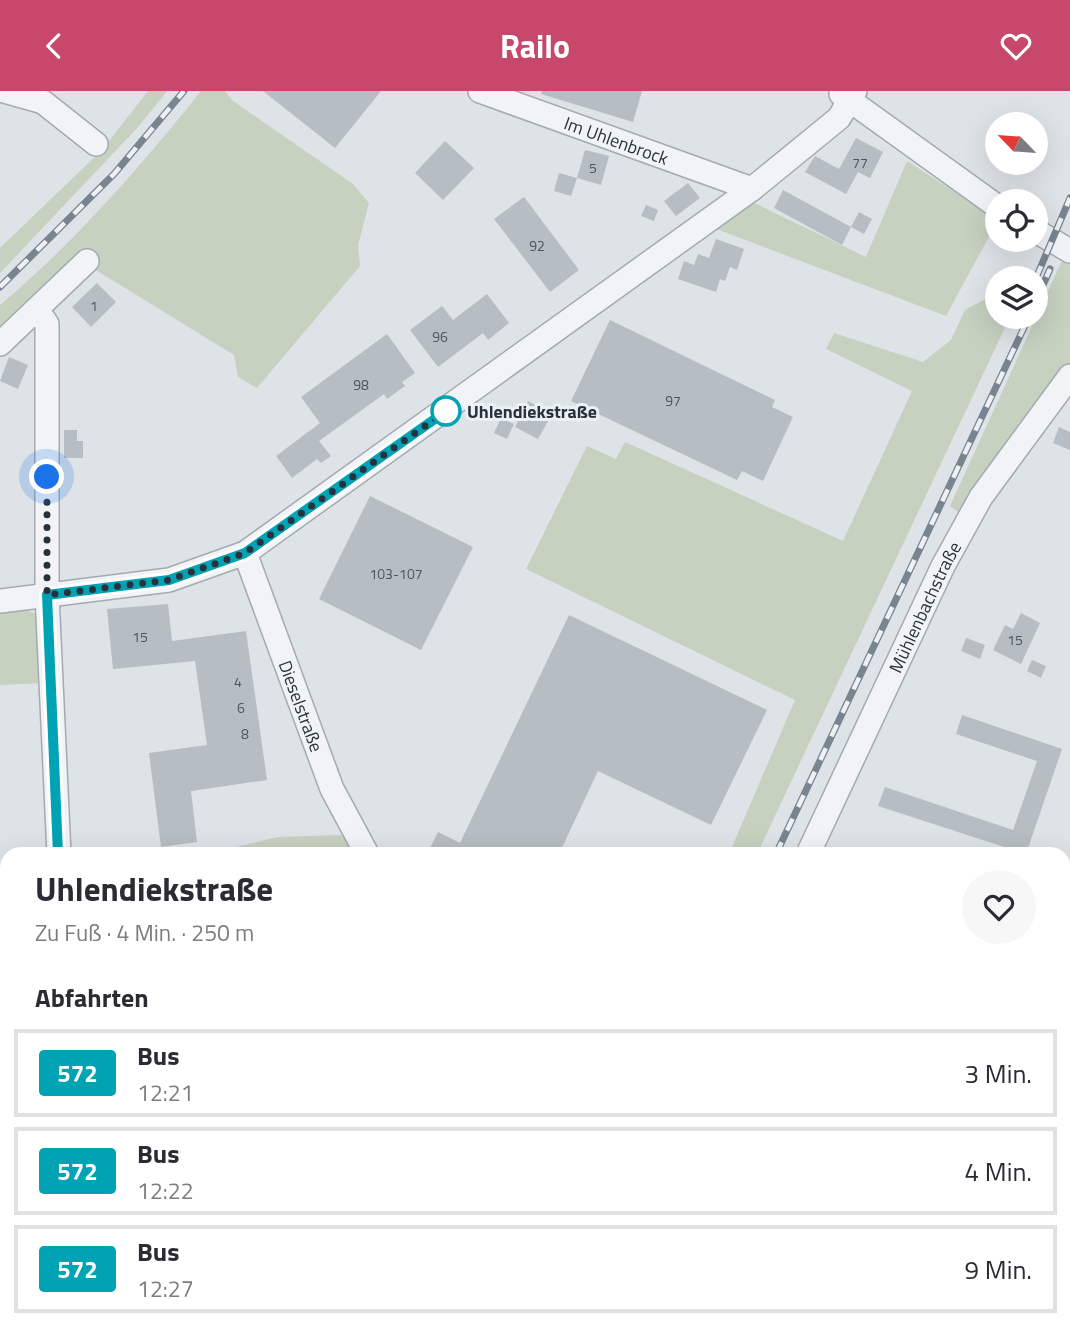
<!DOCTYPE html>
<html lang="de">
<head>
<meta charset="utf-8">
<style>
  body { margin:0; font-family:"Titillium Web",sans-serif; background:#f7f7f7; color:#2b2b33; height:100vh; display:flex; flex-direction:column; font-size:26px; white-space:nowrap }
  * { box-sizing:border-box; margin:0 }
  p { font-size:23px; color:#7c7c81 }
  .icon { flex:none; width:38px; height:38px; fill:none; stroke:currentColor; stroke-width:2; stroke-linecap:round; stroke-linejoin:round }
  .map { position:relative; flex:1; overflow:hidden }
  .drawer { position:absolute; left:0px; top:756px; width:1071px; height:490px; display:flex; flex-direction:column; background:#fff; border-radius:21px 21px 0 0; box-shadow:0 7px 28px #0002 }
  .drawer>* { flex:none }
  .badge { padding:0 14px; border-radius:5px; font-size:24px; line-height:46px }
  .needle { width:46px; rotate:295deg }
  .buttons { position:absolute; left:985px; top:21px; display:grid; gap:14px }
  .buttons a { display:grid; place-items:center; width:63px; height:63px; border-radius:50%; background:#fff; box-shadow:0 7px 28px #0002; font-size:35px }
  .you { position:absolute; width:35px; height:35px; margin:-18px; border:5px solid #fff; border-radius:50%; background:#1a73e8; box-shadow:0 0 0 10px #1a73e833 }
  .map>.badge { position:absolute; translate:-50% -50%; box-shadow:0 0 0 4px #fff }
  h2 { padding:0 35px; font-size:26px; line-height:63px }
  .round { display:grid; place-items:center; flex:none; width:74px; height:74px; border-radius:37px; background:#f7f7f7 }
  .head { display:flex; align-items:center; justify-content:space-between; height:119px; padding:0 35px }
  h1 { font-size:33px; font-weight:700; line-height:52px }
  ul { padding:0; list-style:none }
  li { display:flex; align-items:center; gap:21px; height:88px; margin:0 14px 10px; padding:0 21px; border:4px solid #e1e1e2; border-radius:0px }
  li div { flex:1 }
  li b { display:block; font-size:26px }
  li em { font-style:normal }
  li .badge { min-width:77px; font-weight:700; text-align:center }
  header { display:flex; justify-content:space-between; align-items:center; height:91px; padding:0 35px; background:#c8486b; color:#fff; font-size:32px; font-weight:700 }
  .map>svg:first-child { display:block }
  .green { fill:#c6d1c0 }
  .building { fill:#b6bdc3 }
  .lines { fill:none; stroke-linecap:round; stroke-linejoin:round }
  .minor-casing { stroke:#a4aab1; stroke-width:26 }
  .highway-casing { stroke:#86929d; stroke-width:37 }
  .minor { stroke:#f1f3f6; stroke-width:23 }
  .highway { stroke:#fff; stroke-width:33 }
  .rail-casing { stroke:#788490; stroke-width:7 }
  .rail { stroke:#edf1f5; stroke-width:4.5; stroke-dasharray:13; stroke-linecap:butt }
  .line-casing { stroke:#fff; stroke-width:16 }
  .line { stroke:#00a3b4; stroke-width:10 }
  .walk { stroke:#28323d; stroke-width:7; stroke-dasharray:0 12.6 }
  .stop-dot { fill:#fff; stroke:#00a3b4; stroke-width:3.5 }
  .labels { text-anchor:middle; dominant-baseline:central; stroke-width:6; stroke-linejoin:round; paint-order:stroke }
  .number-label { font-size:14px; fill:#4c555e }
  .street-label { font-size:18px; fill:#28323d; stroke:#edf1f5 }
  .stop-label { font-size:18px; font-weight:bold; fill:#28323d; stroke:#edf1f5; text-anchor:start }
</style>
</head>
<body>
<header><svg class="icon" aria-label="back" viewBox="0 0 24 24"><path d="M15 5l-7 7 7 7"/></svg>Railo<svg class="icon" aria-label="heart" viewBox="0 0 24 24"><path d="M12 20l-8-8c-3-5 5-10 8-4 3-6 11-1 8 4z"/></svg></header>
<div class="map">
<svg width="1070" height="1246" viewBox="0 0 1070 1246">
  <rect width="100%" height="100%" fill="#dee3e7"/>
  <!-- green -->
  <g class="green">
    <polygon points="148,0 167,0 139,35 0,182 0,157 103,58"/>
    <path d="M201 0H225L233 10 353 93 369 112 358 154 360 175 257 297 238 286 234 264 86 173 0 252V214C75 151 140 76 201 0Z"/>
    <polygon points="907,70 998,129 946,225 711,136 748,109 866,166"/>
    <polygon points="1070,152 1070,272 958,421 950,415"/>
    <polygon points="989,206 997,209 998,226 1010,226 757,763 729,763 795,609 526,478 587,355 616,368 625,351 843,450 912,300 826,258 834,242 923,271 951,249 965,219"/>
    <polygon points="18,515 38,524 44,592 0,594 0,516"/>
    <polygon points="342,744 356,763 206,763 278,746"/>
    <polygon points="1070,835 1070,1049 1064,1064 1064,846"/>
    <polygon points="371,1239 529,1239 526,1246 371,1246"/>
    <polygon points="600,1239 997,1239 994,1246 596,1246"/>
  </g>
  <!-- building -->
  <g class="building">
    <polygon points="263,0 381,0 335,57"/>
    <polygon points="542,0 642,0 633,31 541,3"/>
    <polygon points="856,47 883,61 870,87 858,81 846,103 805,81 815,65 839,78"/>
    <polygon points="445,50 474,77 443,109 415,82"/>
    <polygon points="585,59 609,65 601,94 577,87"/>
    <polygon points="559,82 577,87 571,105 554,100"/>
    <polygon points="688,92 700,107 676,125 664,110"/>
    <polygon points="783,99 851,136 842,154 774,117"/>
    <polygon points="524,106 579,179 550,201 494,128"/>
    <polygon points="646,114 658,119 654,130 641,125"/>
    <polygon points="859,121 872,128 864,143 851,136"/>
    <polygon points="716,148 744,158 737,179 730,176 725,190 720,188 716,201 678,188 684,170 694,174 698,163 709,167"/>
    <polygon points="97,192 116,211 91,236 72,216"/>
    <polygon points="487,203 509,232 488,249 483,242 438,276 410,239 442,215 453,229"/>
    <polygon points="610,229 775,309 772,316 793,326 763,390 742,380 737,389 571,310"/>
    <polygon points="387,243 415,282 402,291 405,295 387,308 384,303 319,350 331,365 321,372 317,368 292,387 276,365 320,332 301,306"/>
    <polygon points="9,266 28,274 18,298 0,290"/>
    <polygon points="528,310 552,323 538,348 515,336"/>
    <polygon points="501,327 514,333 507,348 494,342"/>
    <polygon points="1059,336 1070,341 1070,359 1053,352"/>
    <polygon points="64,339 77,339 77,350 83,350 83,367 64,367"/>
    <polygon points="370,405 473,456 421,559 319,508"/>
    <polygon points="168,513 172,550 246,540 267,689 191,700 197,751 161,756 149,662 207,654 195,570 113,578 107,518"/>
    <polygon points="1021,522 1040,532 1021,573 993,559 1005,534 1013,538"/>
    <polygon points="569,524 767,619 711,734 598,680 559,763 427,763 438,741 460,752"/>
    <polygon points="966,547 985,554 980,568 961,560"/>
    <polygon points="1032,569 1046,575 1041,587 1027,580"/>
    <polygon points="962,624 1062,658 1026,763 878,715 885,696 1013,739 1037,670 956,643"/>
  </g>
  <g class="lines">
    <defs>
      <g id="minor">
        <polyline points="4,0 43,11 96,53"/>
        <path id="s1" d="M480 0 752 98"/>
        <polyline points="841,3 998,116"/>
        <polyline points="1036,140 1070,160"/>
        <polyline points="38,220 47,233 47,504 59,763"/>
        <polyline points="0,253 87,170"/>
        <path id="s2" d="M245 462 332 698 367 763"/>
        <polyline points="0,510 169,489 245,462 752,98 839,27 855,0"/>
        <path id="s3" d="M808 763 943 475 981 406 1070 285"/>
        <polyline points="0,797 7,796"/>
        <polyline points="47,1246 48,1239"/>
        <polyline points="582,1246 586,1239"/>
      </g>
      <g id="highway">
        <polyline points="1064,1124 1070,1109"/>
        <polyline points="1064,1198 1070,1182"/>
        <polyline points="1016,1246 1019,1239"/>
        <polyline points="1045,1246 1048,1239"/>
      </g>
    </defs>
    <!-- minor casing -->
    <use href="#minor" class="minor-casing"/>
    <!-- highway casing -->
    <use href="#highway" class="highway-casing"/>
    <!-- minor -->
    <use href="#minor" class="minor"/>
    <!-- highway -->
    <use href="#highway" class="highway"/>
    <defs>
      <g id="rail">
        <polyline points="1036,187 1070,107"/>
        <polyline points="0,196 114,83 184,0"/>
        <polyline points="1036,210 1050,178"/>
        <polyline points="776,763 1029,226"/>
        <polyline points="545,1246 548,1239"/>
      </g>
    </defs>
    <!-- rail casing -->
    <use href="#rail" class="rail-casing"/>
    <!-- rail -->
    <use href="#rail" class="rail"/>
  </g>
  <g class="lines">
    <defs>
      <polyline id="line" points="58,763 47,504 169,489 245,462 449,318"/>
    </defs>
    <!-- line casing -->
    <use href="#line" class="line-casing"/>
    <!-- line -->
    <use href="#line" class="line"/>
    <!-- walk -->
    <polyline class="walk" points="47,386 47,504 169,489 245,462 449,318 446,320"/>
  </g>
  <!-- markers -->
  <circle class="stop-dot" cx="446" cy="320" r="14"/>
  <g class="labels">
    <!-- number labels -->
    <g class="number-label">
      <text x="860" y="71">77</text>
      <text x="593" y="76">5</text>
      <text x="537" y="154">92</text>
      <text x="94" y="214">1</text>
      <text x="440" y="245">96</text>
      <text x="361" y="293">98</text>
      <text x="673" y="309">97</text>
      <text x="396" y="482">103-107</text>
      <text x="140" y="545">15</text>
      <text x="1015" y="548">15</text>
      <text x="238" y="590">4</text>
      <text x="241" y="616">6</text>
      <text x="245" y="642">8</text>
    </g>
    <!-- street labels -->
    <g class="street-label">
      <text stroke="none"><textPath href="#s1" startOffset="145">Im Uhlenbrock</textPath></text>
      <text stroke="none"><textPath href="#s3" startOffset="273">Mühlenbachstraße</textPath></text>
      <text stroke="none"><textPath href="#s2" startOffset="163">Dieselstraße</textPath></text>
    </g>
    <!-- stop labels -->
    <g class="stop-label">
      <text x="467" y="320">Uhlendiekstraße</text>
    </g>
  </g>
</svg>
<div class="buttons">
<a><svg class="needle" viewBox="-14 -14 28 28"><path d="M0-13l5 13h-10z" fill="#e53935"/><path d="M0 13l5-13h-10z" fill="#7c7c81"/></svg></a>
<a><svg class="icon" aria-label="locate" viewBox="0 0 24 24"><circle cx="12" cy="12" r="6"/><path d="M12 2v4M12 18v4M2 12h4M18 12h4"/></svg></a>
<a><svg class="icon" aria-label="layers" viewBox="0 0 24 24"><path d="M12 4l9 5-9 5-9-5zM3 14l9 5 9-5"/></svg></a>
</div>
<div class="you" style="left:47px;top:386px"></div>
<section class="drawer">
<div class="head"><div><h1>Uhlendiekstraße</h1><p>Zu Fuß · 4 Min. · 250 m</p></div><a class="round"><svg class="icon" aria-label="heart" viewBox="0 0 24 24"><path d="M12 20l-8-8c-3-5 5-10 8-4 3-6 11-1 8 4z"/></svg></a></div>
<h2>Abfahrten</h2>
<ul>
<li><span class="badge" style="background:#00a3b4;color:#fff">572</span><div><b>Bus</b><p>12:21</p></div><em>3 Min.</em></li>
<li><span class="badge" style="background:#00a3b4;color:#fff">572</span><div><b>Bus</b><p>12:22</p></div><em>4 Min.</em></li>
<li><span class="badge" style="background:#00a3b4;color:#fff">572</span><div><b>Bus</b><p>12:27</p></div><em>9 Min.</em></li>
</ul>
</section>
</div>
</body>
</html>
